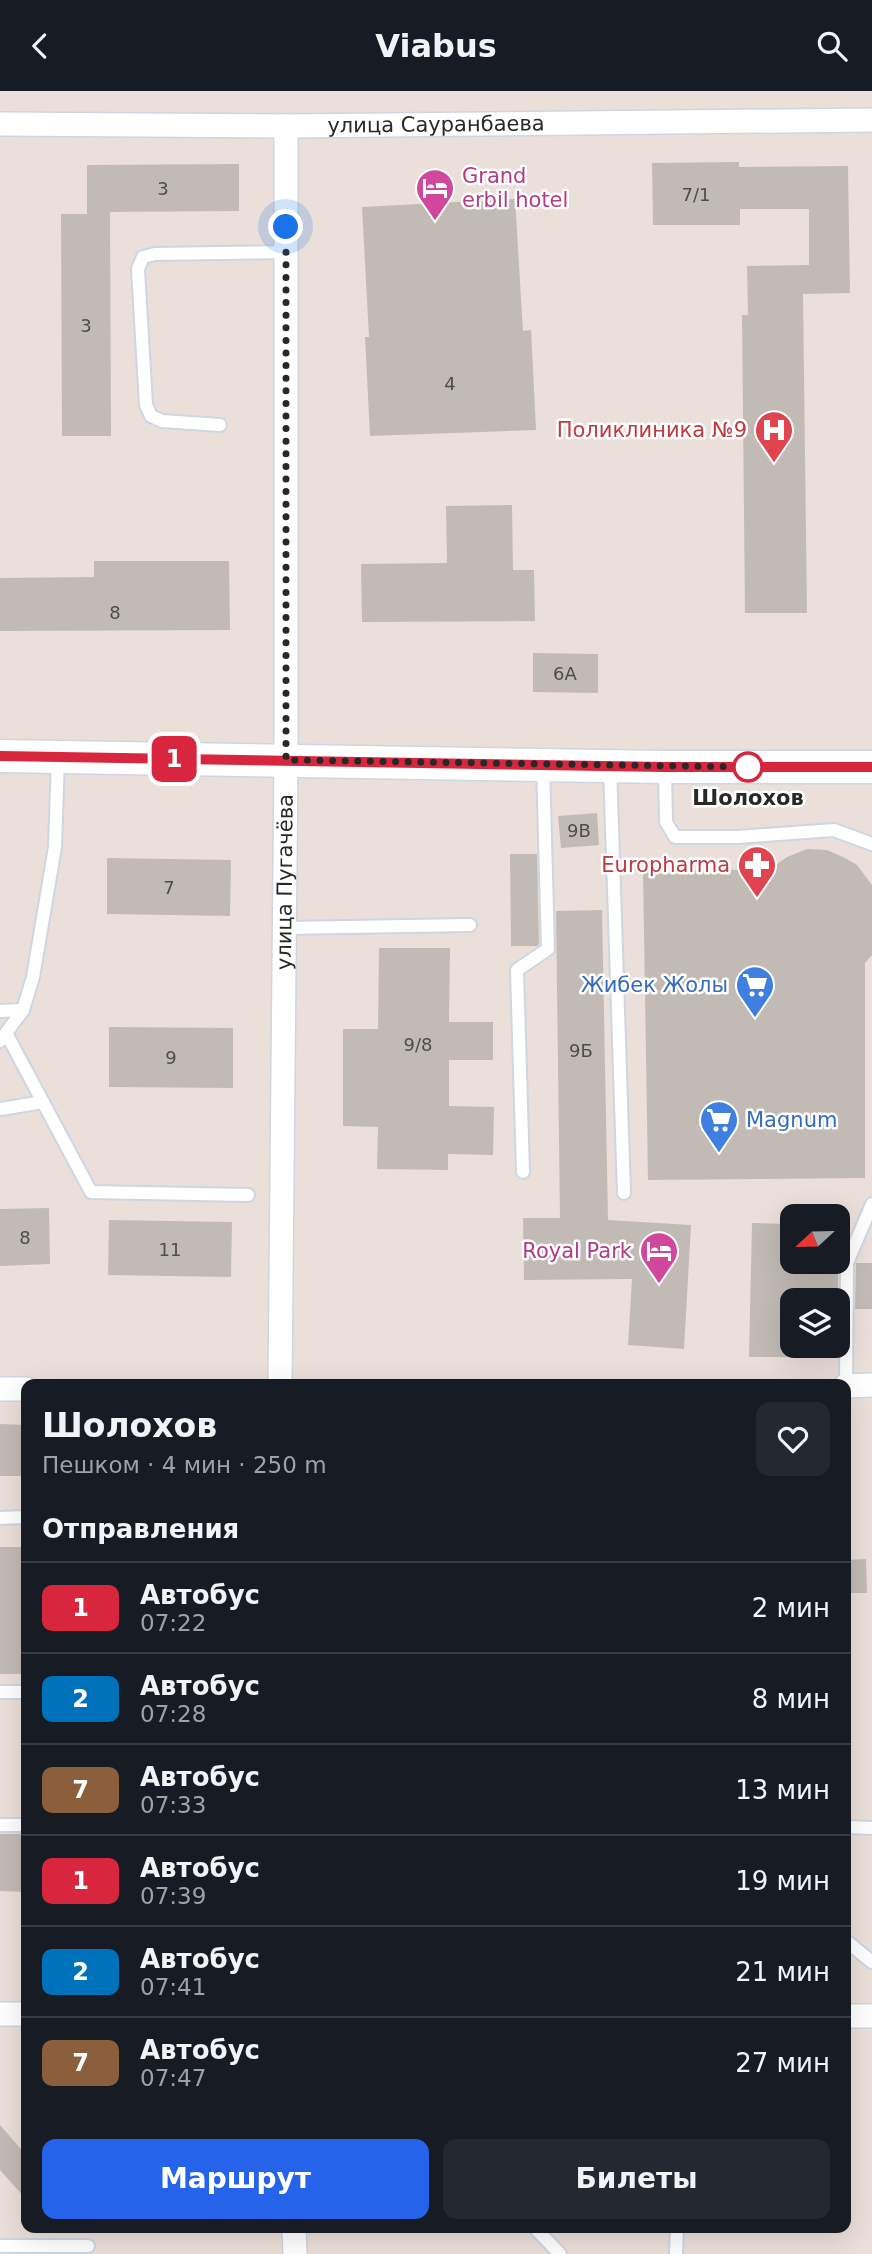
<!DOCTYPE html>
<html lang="ru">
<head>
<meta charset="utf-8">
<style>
  body { margin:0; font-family:"DejaVu Sans",sans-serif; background:#242831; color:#f1f3f6; height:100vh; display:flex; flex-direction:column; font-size:26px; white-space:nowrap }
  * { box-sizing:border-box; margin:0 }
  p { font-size:23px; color:#9ea1a6 }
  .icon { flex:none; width:38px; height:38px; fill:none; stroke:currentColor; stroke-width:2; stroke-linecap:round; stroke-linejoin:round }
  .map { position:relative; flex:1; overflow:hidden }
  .drawer { position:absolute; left:21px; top:1288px; width:830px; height:854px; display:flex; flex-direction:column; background:#171b24; border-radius:14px; box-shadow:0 7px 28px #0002 }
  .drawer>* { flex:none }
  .badge { padding:0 14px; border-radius:10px; font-size:24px; line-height:46px }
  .needle { width:46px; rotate:248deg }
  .buttons { position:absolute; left:780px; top:1113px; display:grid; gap:14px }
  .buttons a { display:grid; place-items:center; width:70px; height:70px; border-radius:14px; background:#171b24; box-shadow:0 7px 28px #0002; font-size:35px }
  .you { position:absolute; width:35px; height:35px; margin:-18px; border:5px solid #fff; border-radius:50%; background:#1a73e8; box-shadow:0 0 0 10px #1a73e833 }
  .map>.badge { position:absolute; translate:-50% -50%; box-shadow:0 0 0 4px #fff }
  h2 { padding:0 21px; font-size:26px; line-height:63px }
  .round { display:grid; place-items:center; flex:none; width:74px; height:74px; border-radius:14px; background:#242831 }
  .summary { display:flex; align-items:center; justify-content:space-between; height:119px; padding:0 21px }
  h1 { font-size:33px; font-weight:800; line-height:52px }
  .primary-button { display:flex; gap:14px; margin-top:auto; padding:14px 21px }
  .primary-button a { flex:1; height:80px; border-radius:14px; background:#2563eb; color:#fff; font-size:28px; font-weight:800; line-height:80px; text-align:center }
  .primary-button a+a { background:#242831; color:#f1f3f6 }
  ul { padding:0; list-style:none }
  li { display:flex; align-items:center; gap:21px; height:91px; padding:0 21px; border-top:2px solid #363941 }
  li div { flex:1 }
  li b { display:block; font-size:26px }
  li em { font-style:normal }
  li .badge { min-width:77px; font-weight:700; text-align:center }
  header { display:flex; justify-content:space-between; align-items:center; height:91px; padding:0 21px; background:#171b24; font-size:32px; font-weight:800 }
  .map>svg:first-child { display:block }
  .building { fill:#c2bbb5 }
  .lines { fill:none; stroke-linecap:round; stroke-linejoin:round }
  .service-casing { stroke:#ced6e2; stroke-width:16 }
  .minor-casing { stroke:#ced6e2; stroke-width:26 }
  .secondary-casing { stroke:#ced6e2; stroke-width:35 }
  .service { stroke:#fff; stroke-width:12 }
  .minor { stroke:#fff; stroke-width:23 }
  .secondary { stroke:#fff; stroke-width:32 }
  .line-casing { stroke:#fff; stroke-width:16 }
  .line { stroke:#d7263d; stroke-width:10 }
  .walk { stroke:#282828; stroke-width:7; stroke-dasharray:0 12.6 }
  .stop-dot { fill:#fff; stroke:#d7263d; stroke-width:3.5 }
  .labels { text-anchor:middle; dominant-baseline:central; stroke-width:5; stroke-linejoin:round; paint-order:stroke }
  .number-label { font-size:18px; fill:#4e4d4b }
  .street-label { font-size:21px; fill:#282828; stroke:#fff }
  .hotel-label { font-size:21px; fill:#b23c85; stroke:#fff; text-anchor:start }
  .health-label { font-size:21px; fill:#be3a42; stroke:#fff; text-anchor:end }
  .stop-label { font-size:21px; font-weight:bold; fill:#282828; stroke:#fff }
  .shop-label { font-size:21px; fill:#366cbe; stroke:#fff; text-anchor:end }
</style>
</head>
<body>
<header><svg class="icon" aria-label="back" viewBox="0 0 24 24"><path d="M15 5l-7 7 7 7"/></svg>Viabus<svg class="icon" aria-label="search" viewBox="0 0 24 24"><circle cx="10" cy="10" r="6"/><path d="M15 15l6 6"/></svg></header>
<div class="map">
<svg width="872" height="2163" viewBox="0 0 872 2163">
  <rect width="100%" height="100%" fill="#ebdfd9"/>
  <!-- building -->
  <g class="building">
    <polygon points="739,71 739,76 848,75 850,202 803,203 807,522 745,522 742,224 748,224 747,175 809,174 809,118 740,118 740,134 653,134 652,72"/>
    <polygon points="239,73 239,120 110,121 111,345 62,345 61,123 87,123 87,74"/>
    <polygon points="515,108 523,240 531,239 536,339 370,345 365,246 369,246 362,116"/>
    <polygon points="512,414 513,479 534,479 535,530 362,531 361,473 447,472 446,415"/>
    <polygon points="94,470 229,470 230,539 0,540 0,487 94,486"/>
    <polygon points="533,562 598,563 598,602 533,601"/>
    <polygon points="597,722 599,754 561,757 558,725"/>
    <polygon points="807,758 827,759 845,767 857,774 872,794 872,864 865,872 865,1087 648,1089 643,781 770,778 787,766"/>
    <polygon points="510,763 537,763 539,853 537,855 511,855"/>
    <polygon points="107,767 231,769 230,825 107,823"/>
    <polygon points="602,819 608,1129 691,1134 684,1258 628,1254 632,1188 524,1189 523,1127 560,1127 556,820"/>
    <polygon points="379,857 450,857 449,931 493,931 493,969 449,969 449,1015 494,1016 493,1064 448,1063 448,1079 377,1078 378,1036 343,1035 343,938 378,938"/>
    <polygon points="109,936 233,937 233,997 109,996"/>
    <polygon points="49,1117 50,1173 0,1175 0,1118"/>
    <polygon points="109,1129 232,1131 231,1186 108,1184"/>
    <polygon points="752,1132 786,1133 785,1171 838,1172 838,1209 793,1209 793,1266 749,1266"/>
    <polygon points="856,1172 872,1172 872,1218 855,1218"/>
    <polygon points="0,1333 26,1334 26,1385 0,1385"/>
    <rect x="0" y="1456" width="26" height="127"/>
    <polygon points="866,1468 867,1502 845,1502 845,1469"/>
    <polygon points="0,1743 26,1743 26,1801 0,1800"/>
    <polygon points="0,2034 26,2064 26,2108 0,2079"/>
  </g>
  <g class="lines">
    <defs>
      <g id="service">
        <polyline points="220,334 162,330 151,325 146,314 138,178 143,166 155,163 286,161"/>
        <polyline points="610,676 624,1102"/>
        <polyline points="665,676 666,731 675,746 738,746 834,739 872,753"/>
        <polyline points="285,837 470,834"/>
        <polyline points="0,920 23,919"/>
        <polyline points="6,942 91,1101 248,1104"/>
        <polyline points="0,950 23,919 33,886 55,756 58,667"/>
        <polyline points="0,1018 43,1011"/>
        <polyline points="523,1081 517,879 548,858 543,673"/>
        <polyline points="846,1295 847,1172 872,1113"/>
        <polyline points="0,1427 26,1426"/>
        <polyline points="0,1601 26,1601"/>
        <polyline points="0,1734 26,1734"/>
        <polyline points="845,1736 872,1737"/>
        <polyline points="845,1849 872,1871"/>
        <polyline points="535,2137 560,2163"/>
        <polyline points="0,2155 88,2155"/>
        <polyline points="676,2163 677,2137"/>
      </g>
      <g id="minor">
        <path id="s1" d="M0 33 286 35 872 29"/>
        <path id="s2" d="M280 1293 286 669V35"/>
        <polyline points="845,1295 872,1294"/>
        <polyline points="0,1298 26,1298"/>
        <polyline points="0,1923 26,1923"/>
        <polyline points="845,1925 872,1925"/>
        <polyline points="294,2137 295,2163"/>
      </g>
      <polyline id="secondary" points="0,665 665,676 872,676"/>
    </defs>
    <!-- service casing -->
    <use href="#service" class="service-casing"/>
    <!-- minor casing -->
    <use href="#minor" class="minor-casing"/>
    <!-- secondary casing -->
    <use href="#secondary" class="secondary-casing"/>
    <!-- service -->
    <use href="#service" class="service"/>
    <!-- minor -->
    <use href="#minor" class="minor"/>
    <!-- secondary -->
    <use href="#secondary" class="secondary"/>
  </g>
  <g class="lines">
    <defs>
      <polyline id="line" points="0,665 665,676 872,676"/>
    </defs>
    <!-- line casing -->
    <use href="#line" class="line-casing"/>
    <!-- line -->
    <use href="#line" class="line"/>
    <!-- walk -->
    <polyline class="walk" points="286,136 286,669 748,676"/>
  </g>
  <!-- icons -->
  <defs>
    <symbol id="hotel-pin" viewBox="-11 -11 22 30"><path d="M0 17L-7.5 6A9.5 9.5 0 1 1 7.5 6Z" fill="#d1479c" stroke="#fff"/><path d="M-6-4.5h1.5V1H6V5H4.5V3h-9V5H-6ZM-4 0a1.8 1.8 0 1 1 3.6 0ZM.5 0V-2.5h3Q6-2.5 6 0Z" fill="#fff"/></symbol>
    <symbol id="hospital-pin" viewBox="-11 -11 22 30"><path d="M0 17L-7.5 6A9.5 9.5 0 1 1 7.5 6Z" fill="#e0444e" stroke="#fff"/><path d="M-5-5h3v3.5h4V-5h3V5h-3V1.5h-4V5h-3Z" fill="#fff"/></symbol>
    <symbol id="pharmacy-pin" viewBox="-11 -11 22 30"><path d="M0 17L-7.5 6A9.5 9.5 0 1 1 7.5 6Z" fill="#e0444e" stroke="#fff"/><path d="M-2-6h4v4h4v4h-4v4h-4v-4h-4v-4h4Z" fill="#fff"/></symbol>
    <symbol id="supermarket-pin" viewBox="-11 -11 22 30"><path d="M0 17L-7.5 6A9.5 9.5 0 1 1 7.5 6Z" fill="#3f7fe0" stroke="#fff"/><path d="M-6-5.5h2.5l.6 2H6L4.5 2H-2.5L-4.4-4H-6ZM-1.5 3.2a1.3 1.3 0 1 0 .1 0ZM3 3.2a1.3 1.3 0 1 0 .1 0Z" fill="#fff"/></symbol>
  </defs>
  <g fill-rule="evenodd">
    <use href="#hotel-pin" x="413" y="75" width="44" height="60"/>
    <use href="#hospital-pin" x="752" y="317" width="44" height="60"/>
    <use href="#pharmacy-pin" x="735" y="752" width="44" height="60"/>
    <use href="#supermarket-pin" x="733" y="872" width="44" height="60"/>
    <use href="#supermarket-pin" x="697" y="1007" width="44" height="60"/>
    <use href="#hotel-pin" x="637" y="1138" width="44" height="60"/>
  </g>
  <!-- markers -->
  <circle class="stop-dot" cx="748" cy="676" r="14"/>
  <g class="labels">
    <!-- number labels -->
    <g class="number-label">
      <text x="163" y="97">3</text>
      <text x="696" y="103">7/1</text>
      <text x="86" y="234">3</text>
      <text x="450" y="292">4</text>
      <text x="115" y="521">8</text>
      <text x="565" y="582">6А</text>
      <text x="579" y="739">9В</text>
      <text x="169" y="796">7</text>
      <text x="418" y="953">9/8</text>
      <text x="581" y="959">9Б</text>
      <text x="171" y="966">9</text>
      <text x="25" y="1146">8</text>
      <text x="170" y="1158">11</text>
    </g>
    <!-- street labels -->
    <g class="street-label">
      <text stroke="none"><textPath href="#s1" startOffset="436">улица Сауранбаева</textPath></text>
      <text stroke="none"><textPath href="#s2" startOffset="502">улица Пугачёва</textPath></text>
    </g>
    <!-- hotel labels -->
    <g class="hotel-label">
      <text x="462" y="85">Grand<tspan x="462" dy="24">erbil hotel</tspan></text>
      <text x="632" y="1160" text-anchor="end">Royal Park</text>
    </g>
    <!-- health labels -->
    <g class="health-label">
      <text x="747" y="339">Поликлиника №9</text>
      <text x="730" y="774">Europharma</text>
    </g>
    <!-- stop labels -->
    <g class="stop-label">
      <text x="748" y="707">Шолохов</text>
    </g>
    <!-- shop labels -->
    <g class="shop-label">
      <text x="728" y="894">Жибек Жолы</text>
      <text x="746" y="1029" text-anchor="start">Magnum</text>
    </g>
  </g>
</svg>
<div class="buttons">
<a><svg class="needle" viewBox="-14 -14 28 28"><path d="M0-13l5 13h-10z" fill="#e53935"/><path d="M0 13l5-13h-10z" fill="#9ea1a6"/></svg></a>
<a><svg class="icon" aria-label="layers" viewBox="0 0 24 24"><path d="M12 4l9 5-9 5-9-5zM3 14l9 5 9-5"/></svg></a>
</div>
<div class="you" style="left:286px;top:136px"></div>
<b class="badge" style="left:174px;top:668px;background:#d7263d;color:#fff">1</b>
<section class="drawer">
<div class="summary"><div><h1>Шолохов</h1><p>Пешком · 4 мин · 250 m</p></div><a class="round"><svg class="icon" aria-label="heart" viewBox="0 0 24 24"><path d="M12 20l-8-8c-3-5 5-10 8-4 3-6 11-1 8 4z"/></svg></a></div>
<h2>Отправления</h2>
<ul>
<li><span class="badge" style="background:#d7263d;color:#fff">1</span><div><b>Автобус</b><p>07:22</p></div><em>2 мин</em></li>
<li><span class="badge" style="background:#0072bc;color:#fff">2</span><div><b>Автобус</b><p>07:28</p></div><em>8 мин</em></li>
<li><span class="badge" style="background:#8b5e3c;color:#fff">7</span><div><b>Автобус</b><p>07:33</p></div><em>13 мин</em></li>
<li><span class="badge" style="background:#d7263d;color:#fff">1</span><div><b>Автобус</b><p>07:39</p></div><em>19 мин</em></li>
<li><span class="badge" style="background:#0072bc;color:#fff">2</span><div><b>Автобус</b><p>07:41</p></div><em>21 мин</em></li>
<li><span class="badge" style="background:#8b5e3c;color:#fff">7</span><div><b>Автобус</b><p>07:47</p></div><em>27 мин</em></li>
</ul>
<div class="primary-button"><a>Маршрут</a><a>Билеты</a></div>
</section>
</div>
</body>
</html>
